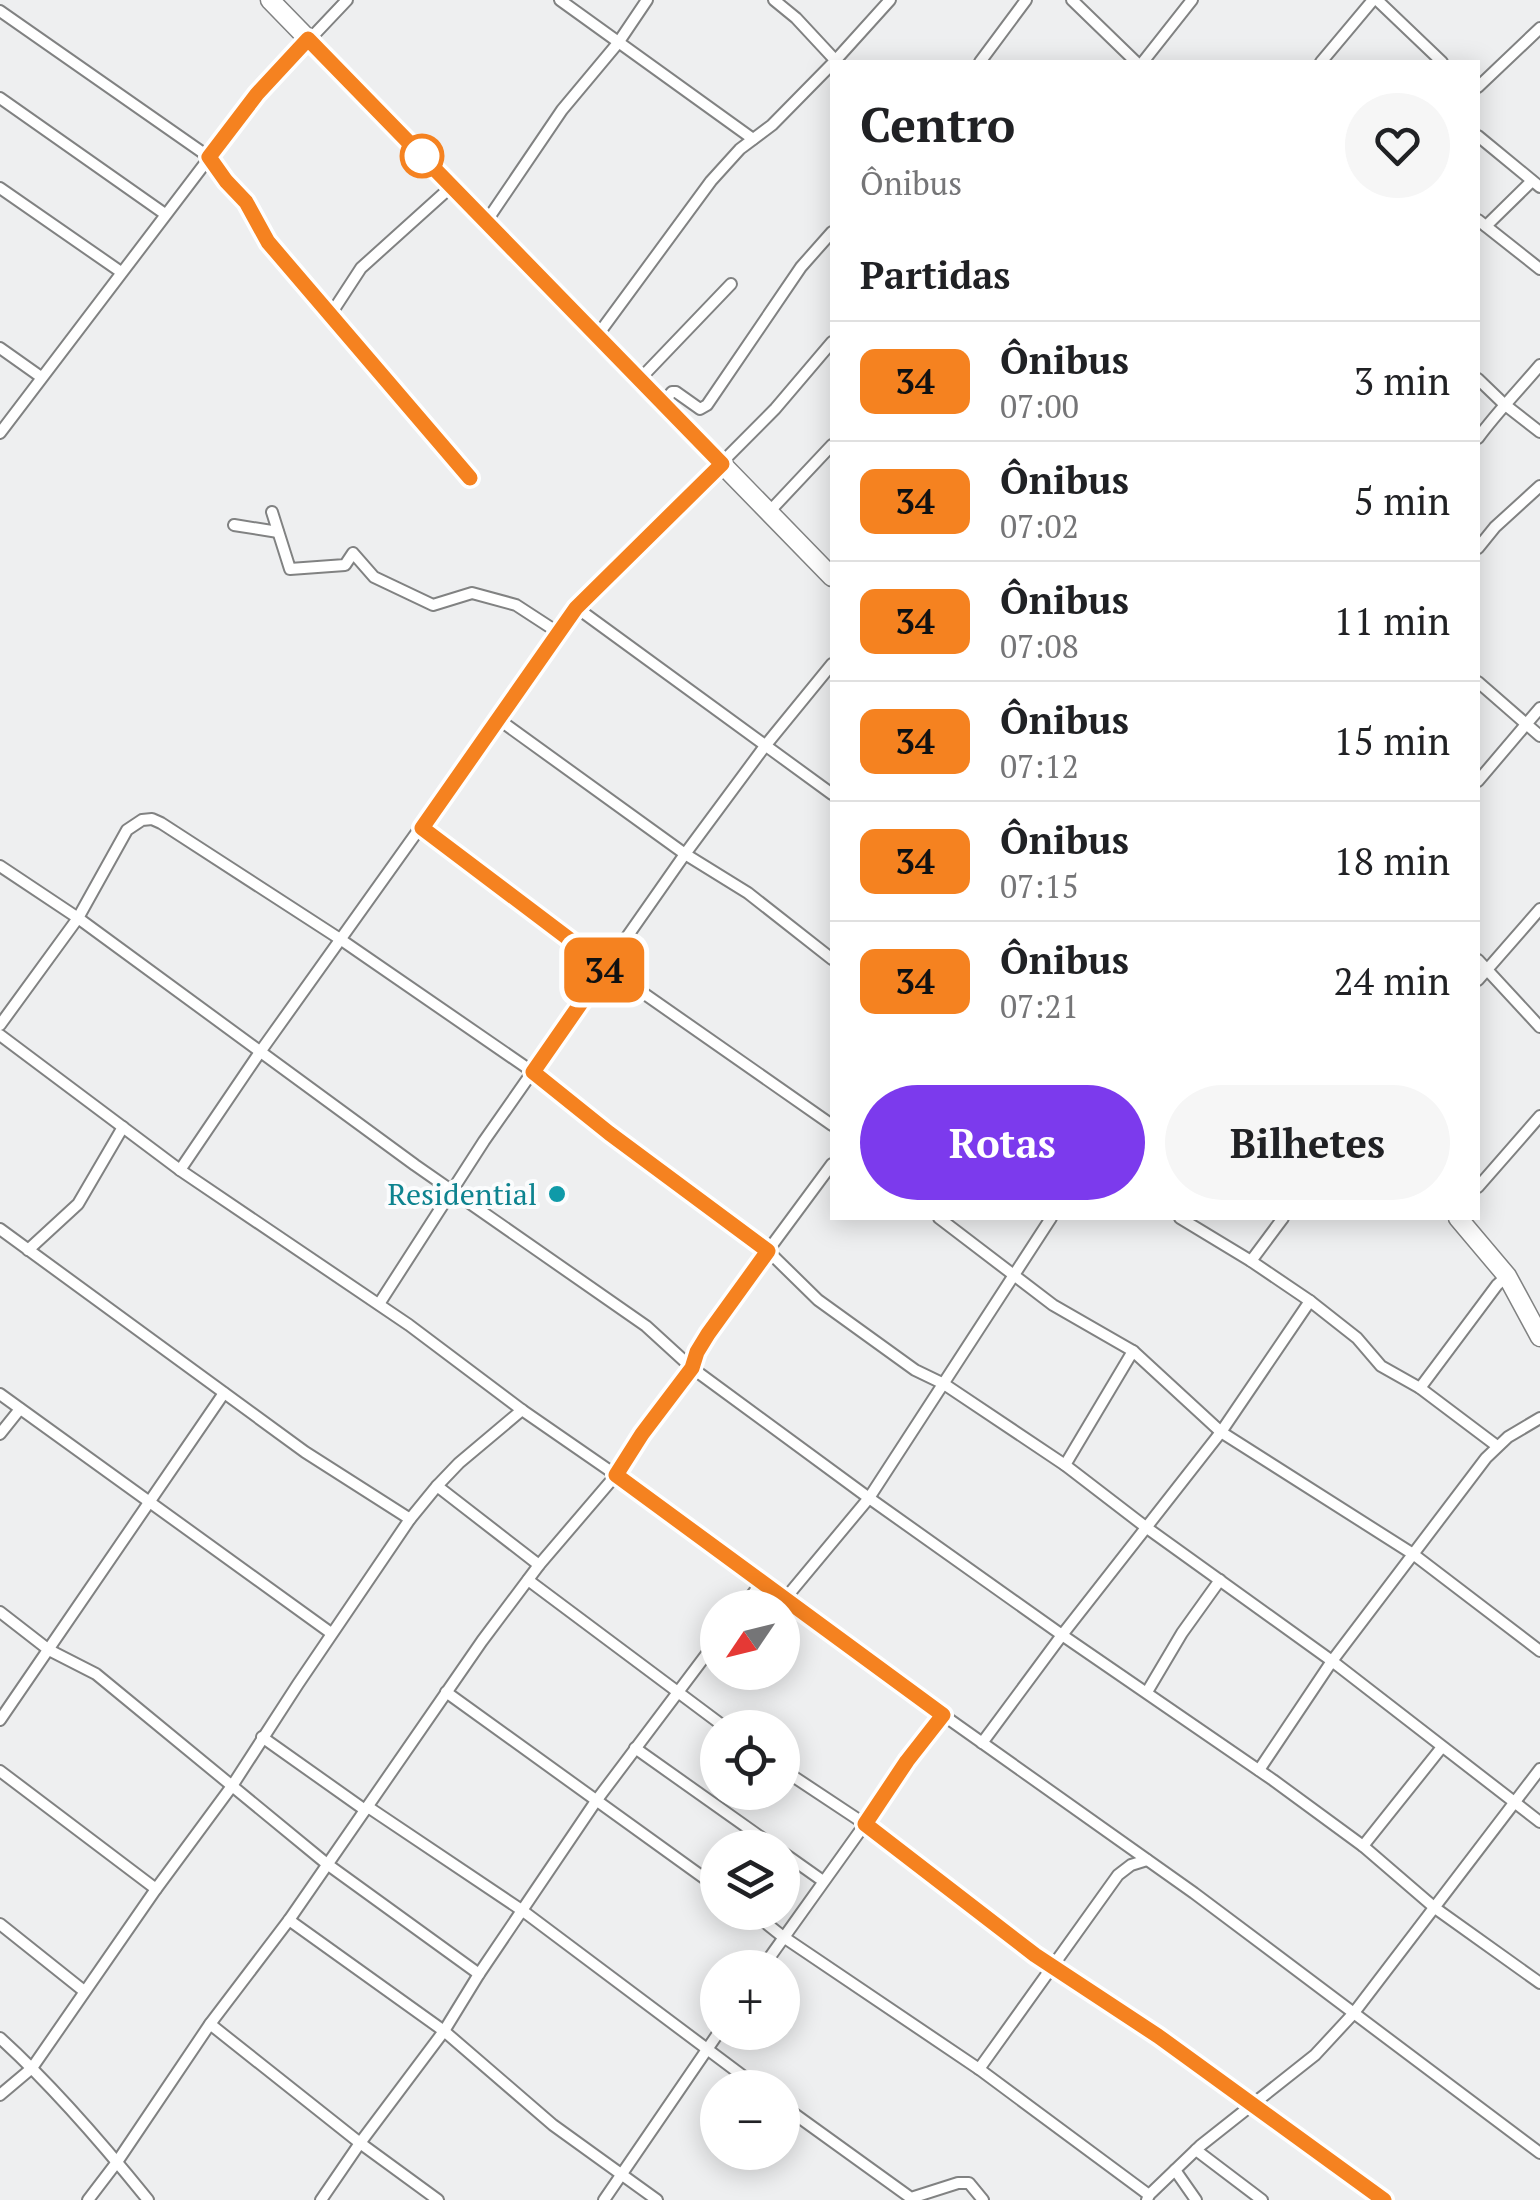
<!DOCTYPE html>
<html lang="pt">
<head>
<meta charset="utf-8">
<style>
  body { margin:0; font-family:"PT Serif",serif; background:#f6f6f6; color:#202124; height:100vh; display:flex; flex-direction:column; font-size:38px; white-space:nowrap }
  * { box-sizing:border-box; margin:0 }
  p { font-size:32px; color:#757577 }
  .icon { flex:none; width:55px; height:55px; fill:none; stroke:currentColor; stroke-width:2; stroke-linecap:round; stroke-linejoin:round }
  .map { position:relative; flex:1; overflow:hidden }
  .side { position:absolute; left:830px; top:60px; width:650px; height:1160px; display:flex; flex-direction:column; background:#fff; border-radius:0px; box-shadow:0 5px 25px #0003 }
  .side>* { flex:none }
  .badge { padding:0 20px; border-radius:15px; font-size:35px; line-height:65px }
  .needle { width:65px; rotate:235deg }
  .controls { position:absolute; left:700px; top:1590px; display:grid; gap:20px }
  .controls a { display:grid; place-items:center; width:100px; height:100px; border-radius:50%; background:#fff; box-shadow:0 5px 25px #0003; font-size:50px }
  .map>.badge { position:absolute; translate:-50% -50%; box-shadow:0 0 0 5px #fff }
  h2 { padding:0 30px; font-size:38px; line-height:90px }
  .round { display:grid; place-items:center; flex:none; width:105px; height:105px; border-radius:52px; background:#f6f6f6 }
  .summary { display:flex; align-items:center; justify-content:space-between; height:170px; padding:0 30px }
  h1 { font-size:48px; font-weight:700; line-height:75px }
  .cta { display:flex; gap:20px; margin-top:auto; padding:20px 30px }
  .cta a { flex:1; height:115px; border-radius:60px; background:#7c3aed; color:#fff; font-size:40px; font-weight:700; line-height:115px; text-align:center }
  .cta a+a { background:#f6f6f6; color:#202124 }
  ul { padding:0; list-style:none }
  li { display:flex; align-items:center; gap:30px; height:120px; padding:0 30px; border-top:2px solid #e0e0e0 }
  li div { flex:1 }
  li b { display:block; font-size:38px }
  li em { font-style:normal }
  li .badge { min-width:110px; font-weight:700; text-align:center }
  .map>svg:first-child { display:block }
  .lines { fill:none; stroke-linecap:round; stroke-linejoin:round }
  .street-casing { stroke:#818282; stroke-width:14 }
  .highway-casing { stroke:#818282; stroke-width:21 }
  .street { stroke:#fff; stroke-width:10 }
  .highway { stroke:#fff; stroke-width:18 }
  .line-casing { stroke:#fff; stroke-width:22 }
  .line { stroke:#f58220; stroke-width:15 }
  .stop-dot { fill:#fff; stroke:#f58220; stroke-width:5 }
  .culture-dot { fill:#0f9aa8; stroke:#fbfcfd; stroke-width:4 }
  .labels { text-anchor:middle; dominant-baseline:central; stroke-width:8; stroke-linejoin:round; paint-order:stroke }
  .culture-label { font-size:30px; fill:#0d838f; stroke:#fbfcfd; text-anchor:end }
</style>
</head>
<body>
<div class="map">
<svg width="1540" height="2200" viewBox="0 0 1540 2200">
  <rect width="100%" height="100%" fill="#eeeff0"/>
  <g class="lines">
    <defs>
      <g id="street">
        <polyline points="560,0 753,139"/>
        <polyline points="774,0 796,18 836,61"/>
        <polyline points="1072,0 1136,62"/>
        <polyline points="1377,0 1442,62"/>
        <polyline points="0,11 209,157 225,181 246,202 268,243 470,478"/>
        <polyline points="834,62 890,0"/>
        <polyline points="980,62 1026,0"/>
        <polyline points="1143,62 1192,0"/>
        <polyline points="1321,62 1373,0"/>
        <polyline points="1478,87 1540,28"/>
        <polyline points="0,98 165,214"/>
        <polyline points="1478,136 1540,187"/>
        <polyline points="0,188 121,272"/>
        <polyline points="1478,220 1540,269"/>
        <polyline points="486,222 562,110 618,43 647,0"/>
        <polyline points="1486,226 1532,181"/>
        <polyline points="329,317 361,268 452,186"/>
        <polyline points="597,336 711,181 740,149 772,125 832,64"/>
        <polyline points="0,348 41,377"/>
        <polyline points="640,379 731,284"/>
        <polyline points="1478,379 1504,404 1540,432"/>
        <polyline points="663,402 672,392 676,392 700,409 707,405 801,267 832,232"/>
        <polyline points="0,433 257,95 347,0"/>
        <path d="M1478 438C1497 412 1519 390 1540 365"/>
        <polyline points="272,512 290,569 345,565 353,553 374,577 433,605 472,593 516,605 559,633"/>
        <polyline points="769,512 832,445"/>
        <polyline points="234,525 278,532"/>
        <polyline points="1478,548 1495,527 1540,486"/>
        <polyline points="577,608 832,794"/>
        <polyline points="1478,682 1540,736"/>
        <polyline points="498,719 685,854 748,893 832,959"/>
        <polyline points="1478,781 1540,708"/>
        <polyline points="422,828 606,967 832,1125"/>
        <polyline points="0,866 78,918 415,1165 646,1326 692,1368 869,1498 1062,1635 1273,1780 1363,1846 1435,1908 1540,1983"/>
        <polyline points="1478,960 1540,1027"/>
        <polyline points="1478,980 1540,909"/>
        <polyline points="0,1025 78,918 127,830 142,820 152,819 161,823 340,939 533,1072 609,1133 768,1251 818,1300 915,1370 944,1384 1065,1465 1147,1528 1332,1661 1540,1822"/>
        <polyline points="0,1035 180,1170 409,1325 522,1410 616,1475 943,1715 1194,1893 1540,2153"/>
        <polyline points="180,1170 260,1052 577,608 775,409 832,342"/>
        <polyline points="1478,1187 1540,1116"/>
        <polyline points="939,1218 1053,1305 1133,1351 1221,1432 1413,1554 1540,1651"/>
        <polyline points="1180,1218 1251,1261 1310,1301 1357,1338 1381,1366 1420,1388 1497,1446"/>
        <polyline points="0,1229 305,1452 410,1519"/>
        <polyline points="28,1250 78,1204 123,1127"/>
        <polyline points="1251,1261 1283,1218"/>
        <polyline points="379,1304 484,1141 685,854 765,746 832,664"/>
        <polyline points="1420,1388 1497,1285 1507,1276"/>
        <polyline points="0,1394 331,1633"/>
        <polyline points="0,1434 20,1409"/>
        <polyline points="1065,1465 1133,1351"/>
        <polyline points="437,1486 539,1565"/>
        <polyline points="528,1580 726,1728"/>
        <polyline points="784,1600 869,1498 1051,1218"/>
        <polyline points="742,1608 761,1583"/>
        <polyline points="0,1612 49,1650 96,1674 327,1864 479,1974"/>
        <polyline points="446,1692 718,1888"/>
        <polyline points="1147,1692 1182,1633 1220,1580"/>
        <polyline points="0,1720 224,1393"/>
        <polyline points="262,1737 365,1810"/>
        <polyline points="982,1743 1062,1635 1221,1432 1310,1301"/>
        <polyline points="635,1748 776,1848"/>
        <polyline points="782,1769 865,1824 1035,1955 1158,2037 1384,2200"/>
        <polyline points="1259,1770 1332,1661 1486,1458 1508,1437 1540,1418"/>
        <polyline points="0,1771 156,1889"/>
        <polyline points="368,1807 523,1911 759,2088"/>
        <polyline points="1363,1846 1442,1747"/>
        <polyline points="782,1852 823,1881"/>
        <polyline points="752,1912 782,1936 979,2069 1149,2195"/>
        <polyline points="289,1920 444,2031 553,2125 657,2200"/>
        <polyline points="0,1924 84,1991"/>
        <polyline points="762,1968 865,1824 907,1761 943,1715"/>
        <polyline points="210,2024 360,2143 438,2200"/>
        <path d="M0 2038C54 2087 102 2143 148 2200"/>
        <polyline points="979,2069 1118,1875 1131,1865 1147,1860"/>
        <polyline points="0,2095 32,2068 156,1889 232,1786 298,1684 410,1519 437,1486 459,1463 522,1410"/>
        <polyline points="782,2105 911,2198 958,2183 969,2183 983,2200"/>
        <polyline points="1196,2150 1262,2200"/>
        <polyline points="1175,2170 1196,2200"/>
        <polyline points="88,2200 117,2162 210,2024 289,1920 482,1641 539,1565 616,1475 642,1434 692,1368 697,1352 707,1333 832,1164"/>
        <polyline points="321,2200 360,2143 444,2031 479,1974 596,1801 718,1639"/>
        <polyline points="604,2200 719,2032"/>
        <polyline points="1147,2200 1149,2195 1200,2146 1315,2055 1353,2014 1540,1769"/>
      </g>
      <g id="highway">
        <polyline points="270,0 832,577"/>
        <polyline points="1458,1218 1507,1276 1540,1337"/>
      </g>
    </defs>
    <!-- street casing -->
    <use href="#street" class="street-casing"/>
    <!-- highway casing -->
    <use href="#highway" class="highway-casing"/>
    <!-- street -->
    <use href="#street" class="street"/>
    <!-- highway -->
    <use href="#highway" class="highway"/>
  </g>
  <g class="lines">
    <defs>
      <polyline id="line" points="470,478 268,242 246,202 226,181 209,157 257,94 308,39 722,464 576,608 422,828 606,967 533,1072 609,1133 768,1251 708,1334 697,1352 692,1368 642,1434 616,1475 943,1715 907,1761 865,1824 1035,1955 1158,2036 1384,2200"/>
    </defs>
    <!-- line casing -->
    <use href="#line" class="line-casing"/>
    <!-- line -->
    <use href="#line" class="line"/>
  </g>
  <!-- markers -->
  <circle class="stop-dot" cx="422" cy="156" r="20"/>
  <circle class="culture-dot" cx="557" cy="1194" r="10"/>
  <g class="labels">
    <!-- culture labels -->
    <g class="culture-label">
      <text x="537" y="1194">Residential</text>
    </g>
  </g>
</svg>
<div class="controls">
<a><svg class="needle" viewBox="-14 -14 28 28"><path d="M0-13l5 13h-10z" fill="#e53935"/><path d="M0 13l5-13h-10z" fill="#757577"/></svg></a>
<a><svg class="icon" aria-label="locate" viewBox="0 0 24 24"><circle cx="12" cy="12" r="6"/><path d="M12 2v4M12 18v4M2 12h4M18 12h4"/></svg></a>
<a><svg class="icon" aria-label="layers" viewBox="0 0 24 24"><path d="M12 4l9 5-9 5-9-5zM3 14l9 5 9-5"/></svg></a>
<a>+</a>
<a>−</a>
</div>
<b class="badge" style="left:604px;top:970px;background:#f58220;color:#111">34</b>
<section class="side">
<div class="summary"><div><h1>Centro</h1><p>Ônibus</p></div><a class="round"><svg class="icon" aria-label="heart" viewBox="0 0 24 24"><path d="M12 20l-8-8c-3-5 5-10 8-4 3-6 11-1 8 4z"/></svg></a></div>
<h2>Partidas</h2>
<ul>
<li><span class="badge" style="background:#f58220;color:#111">34</span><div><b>Ônibus</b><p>07:00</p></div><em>3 min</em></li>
<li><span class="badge" style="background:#f58220;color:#111">34</span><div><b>Ônibus</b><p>07:02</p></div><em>5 min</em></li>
<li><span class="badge" style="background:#f58220;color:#111">34</span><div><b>Ônibus</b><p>07:08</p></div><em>11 min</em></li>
<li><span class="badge" style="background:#f58220;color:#111">34</span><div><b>Ônibus</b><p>07:12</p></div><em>15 min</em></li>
<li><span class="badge" style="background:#f58220;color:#111">34</span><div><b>Ônibus</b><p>07:15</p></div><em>18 min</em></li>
<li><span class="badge" style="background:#f58220;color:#111">34</span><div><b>Ônibus</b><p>07:21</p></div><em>24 min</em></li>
</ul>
<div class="cta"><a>Rotas</a><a>Bilhetes</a></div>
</section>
</div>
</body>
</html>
